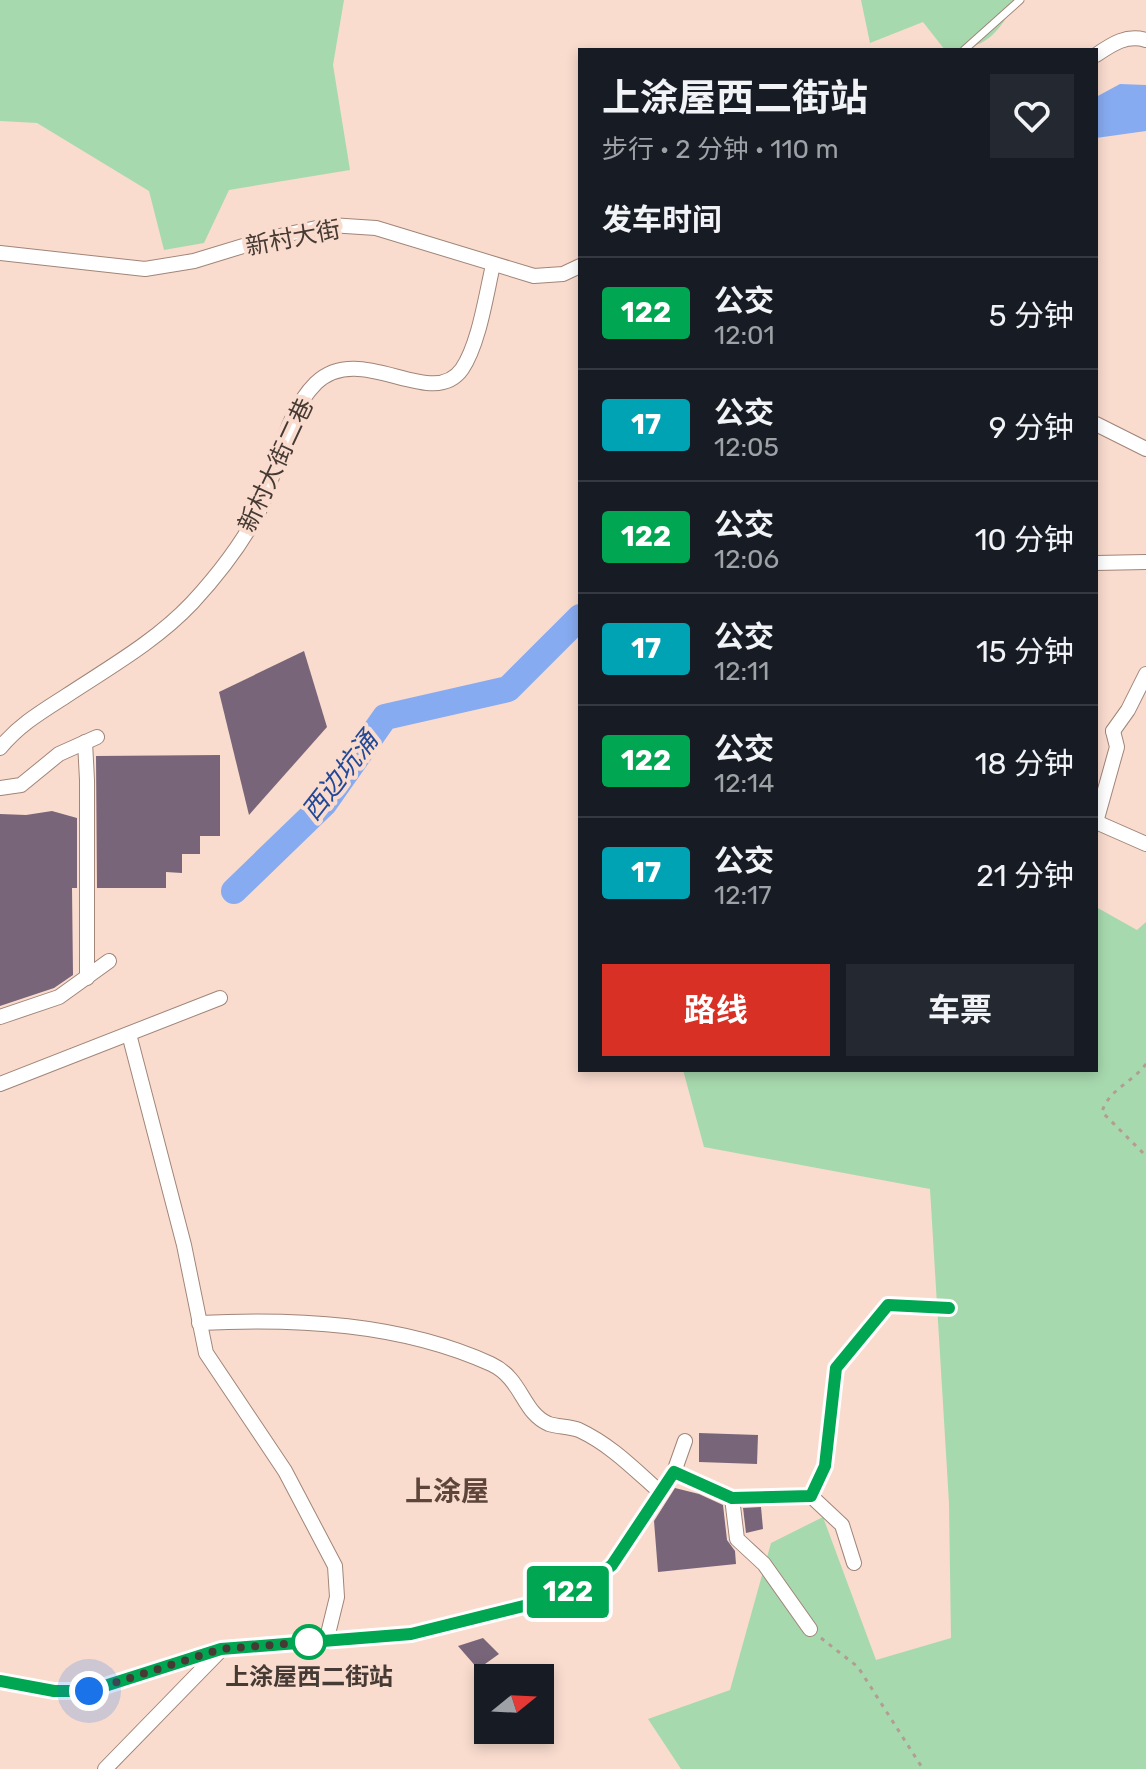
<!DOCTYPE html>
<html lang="zh">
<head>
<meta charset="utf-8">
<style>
  body { margin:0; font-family:Rubik,"Noto Sans SC",sans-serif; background:#242831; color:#f1f3f6; height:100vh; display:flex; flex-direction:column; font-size:30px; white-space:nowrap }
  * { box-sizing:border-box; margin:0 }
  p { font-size:26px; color:#9ea1a6 }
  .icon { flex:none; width:44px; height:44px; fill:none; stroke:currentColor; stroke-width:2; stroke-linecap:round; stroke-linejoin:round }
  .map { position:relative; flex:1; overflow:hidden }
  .panel { position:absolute; left:578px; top:48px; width:520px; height:1024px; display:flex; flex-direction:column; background:#171b24; border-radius:0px; box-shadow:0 4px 12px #0003 }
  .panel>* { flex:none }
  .badge { padding:0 16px; border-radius:6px; font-size:28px; line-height:52px }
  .needle { width:52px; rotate:72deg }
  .fabs { position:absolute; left:474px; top:1664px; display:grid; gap:16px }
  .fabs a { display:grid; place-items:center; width:80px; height:80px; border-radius:0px; background:#171b24; box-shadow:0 4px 12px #0003; font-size:40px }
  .you { position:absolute; width:40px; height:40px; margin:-20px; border:6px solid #fff; border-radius:50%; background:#1a73e8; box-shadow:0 0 0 12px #1a73e833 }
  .map>.badge { position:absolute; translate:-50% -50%; box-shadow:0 0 0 4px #fff }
  h2 { padding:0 24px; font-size:30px; line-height:72px }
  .round { display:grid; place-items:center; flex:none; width:84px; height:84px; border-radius:0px; background:#242831 }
  .head { display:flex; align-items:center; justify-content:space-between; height:136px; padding:0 24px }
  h1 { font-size:38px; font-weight:700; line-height:60px }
  .action { display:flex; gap:16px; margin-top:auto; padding:16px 24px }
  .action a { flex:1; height:92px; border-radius:0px; background:#d93025; color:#fff; font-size:32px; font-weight:700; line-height:92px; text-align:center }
  .action a+a { background:#242831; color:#f1f3f6 }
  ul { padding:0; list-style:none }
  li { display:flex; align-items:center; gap:24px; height:112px; padding:0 24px; border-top:2px solid #363941 }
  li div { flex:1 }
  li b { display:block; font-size:30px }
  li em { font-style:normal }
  li .badge { min-width:88px; font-weight:700; text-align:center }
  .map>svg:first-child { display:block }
  .green { fill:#a7d9ae }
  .water { fill:#87abf0 }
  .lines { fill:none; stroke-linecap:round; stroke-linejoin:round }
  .river { stroke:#87abf0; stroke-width:26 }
  .building { fill:#796579 }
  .lane-casing { stroke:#a08578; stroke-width:9 }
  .street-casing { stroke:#a08578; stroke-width:16 }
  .path { stroke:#b39c92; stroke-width:3; stroke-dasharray:4 6; stroke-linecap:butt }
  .lane { stroke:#fff; stroke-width:7 }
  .street { stroke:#fff; stroke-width:14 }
  .line-casing { stroke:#fff; stroke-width:18 }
  .line { stroke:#00a651; stroke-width:12 }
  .walk { stroke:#463a34; stroke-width:8; stroke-dasharray:0 14.4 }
  .stop-dot { fill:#fff; stroke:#00a651; stroke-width:4 }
  .labels { text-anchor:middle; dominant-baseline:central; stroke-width:8; stroke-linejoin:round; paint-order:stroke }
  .street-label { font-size:24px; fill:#463a34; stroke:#f9dcce }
  .stop-label { font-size:24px; font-weight:bold; fill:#463a34; stroke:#f9dcce }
  .water-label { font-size:26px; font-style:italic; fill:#224897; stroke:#f9dcce }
  .quarter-label { font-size:28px; font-weight:bold; fill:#5d453a; stroke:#f9dcce }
</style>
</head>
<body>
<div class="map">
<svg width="1146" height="1769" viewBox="0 0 1146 1769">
  <rect width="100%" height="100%" fill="#f9dcce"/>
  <!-- green -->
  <g class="green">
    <polygon points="0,0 344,0 333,65 350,170 229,190 204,243 164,250 149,191 37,123 0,121"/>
    <path d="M861 0H1017C998 33 987 50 945 50L923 22 870 43Z"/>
    <polygon points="1096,907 1137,930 1146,922 1146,1769 681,1769 648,1719 730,1690 771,1543 823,1517 876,1660 951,1638 949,1503 930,1189 704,1147 683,1070 1096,1070"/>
  </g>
  <!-- water -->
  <polygon class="water" points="1120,84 1146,85 1146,131 1096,138 1096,97"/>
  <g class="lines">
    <!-- river -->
    <polyline class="river" points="234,891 324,804 385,717 508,689 580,617"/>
  </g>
  <!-- building -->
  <g class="building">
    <polygon points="304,651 327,727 249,815 219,692"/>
    <polygon points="220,755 220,836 200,836 200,854 182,854 182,873 166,872 166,888 97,888 96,756"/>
    <polygon points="52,811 77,818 77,888 72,888 73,975 54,988 0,1006 0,814 26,815"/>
    <polygon points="699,1433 758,1435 757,1464 699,1462"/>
    <polygon points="675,1488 699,1494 723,1505 727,1540 735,1551 736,1564 658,1572 654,1521"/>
    <polygon points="761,1507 763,1529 746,1533 743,1508"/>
    <polygon points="483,1638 499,1654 478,1669 458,1646"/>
  </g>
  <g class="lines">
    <defs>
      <polyline id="lane" points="964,50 1020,0"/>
      <g id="street">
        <path d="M1096 55C1112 44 1127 34 1146 40"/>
        <polyline points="0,253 145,269 194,261 266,239 330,225 376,228 534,276 563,274 580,266"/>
        <polyline points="1096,424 1146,449"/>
        <polyline points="1096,563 1146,562"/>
        <polyline points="1113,731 1128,710 1146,674"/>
        <polyline points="85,742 87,780 87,978"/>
        <path d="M0 748C19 725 41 712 66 696 110 667 156 641 192 603 216 577 240 546 257 515 279 473 281 418 316 383 361 340 432 412 462 369 479 344 486 295 493 265"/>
        <polyline points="0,788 21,785 59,754 97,737"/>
        <polyline points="1096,822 1117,747 1113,731"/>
        <polyline points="1096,822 1146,844"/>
        <polyline points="0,1017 59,997 109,961"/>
        <polyline points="129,1034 184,1245 206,1353 285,1471 335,1566 337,1597 326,1642"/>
        <polyline points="0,1084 220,998"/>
        <path d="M199 1323C296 1318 401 1323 491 1364 523 1379 522 1413 549 1424 558 1427 569 1426 579 1430 611 1445 634 1469 660 1492"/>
        <polyline points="674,1472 732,1498 737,1539 764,1564 810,1629"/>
        <polyline points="811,1496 825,1466 836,1368 888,1305 949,1308"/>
        <polyline points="732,1498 811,1496 842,1525 854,1563"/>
        <polyline points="0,1681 54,1691 89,1691 221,1649 411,1634 556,1598 592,1581 612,1565 674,1472 685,1441"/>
        <polyline points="105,1769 218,1653"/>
      </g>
    </defs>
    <!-- lane casing -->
    <use href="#lane" class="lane-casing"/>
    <!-- street casing -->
    <use href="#street" class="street-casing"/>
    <!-- path -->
    <g class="path">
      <path d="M1146 1064C1133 1082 1108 1090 1102 1112L1146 1156"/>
      <polyline points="821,1638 858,1667 923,1769"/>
    </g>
    <!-- lane -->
    <use href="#lane" class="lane"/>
    <!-- street -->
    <use href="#street" class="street"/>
  </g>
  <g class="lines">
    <defs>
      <polyline id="line" points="0,1681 54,1691 89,1691 221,1649 411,1634 556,1598 592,1581 612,1565 674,1472 732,1498 811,1496 825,1466 836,1368 888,1305 949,1308"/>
    </defs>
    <!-- line casing -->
    <use href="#line" class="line-casing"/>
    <!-- line -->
    <use href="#line" class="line"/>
    <!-- walk -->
    <polyline class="walk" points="89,1691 221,1649 309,1642"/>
  </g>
  <!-- markers -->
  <circle class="stop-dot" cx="309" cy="1642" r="16"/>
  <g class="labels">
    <!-- street labels -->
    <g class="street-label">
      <text transform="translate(293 238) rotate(-11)">新村大街</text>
      <text transform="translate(276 465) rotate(-65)">新村大街二巷</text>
    </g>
    <!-- stop labels -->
    <g class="stop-label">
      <text x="309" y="1677">上涂屋西二街站</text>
    </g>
    <!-- water labels -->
    <g class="water-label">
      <text transform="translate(340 776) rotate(-52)">西边坑涌</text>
    </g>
    <!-- quarter labels -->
    <g class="quarter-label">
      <text x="447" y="1491">上涂屋</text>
    </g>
  </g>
</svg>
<div class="fabs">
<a><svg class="needle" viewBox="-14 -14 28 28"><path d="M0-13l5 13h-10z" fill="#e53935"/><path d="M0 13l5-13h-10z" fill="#9ea1a6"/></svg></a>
</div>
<div class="you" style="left:89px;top:1691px"></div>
<b class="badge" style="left:568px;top:1592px;background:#00a651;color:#fff">122</b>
<section class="panel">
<div class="head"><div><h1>上涂屋西二街站</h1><p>步行 · 2 分钟 · 110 m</p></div><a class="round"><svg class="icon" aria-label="heart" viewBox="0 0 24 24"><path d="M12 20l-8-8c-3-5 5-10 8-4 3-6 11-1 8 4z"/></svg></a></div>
<h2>发车时间</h2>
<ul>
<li><span class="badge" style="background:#00a651;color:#fff">122</span><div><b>公交</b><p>12:01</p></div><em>5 分钟</em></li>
<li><span class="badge" style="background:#00a3b4;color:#fff">17</span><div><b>公交</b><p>12:05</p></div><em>9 分钟</em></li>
<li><span class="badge" style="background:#00a651;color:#fff">122</span><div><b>公交</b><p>12:06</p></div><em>10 分钟</em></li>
<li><span class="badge" style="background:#00a3b4;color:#fff">17</span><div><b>公交</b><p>12:11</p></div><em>15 分钟</em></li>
<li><span class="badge" style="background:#00a651;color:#fff">122</span><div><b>公交</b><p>12:14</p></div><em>18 分钟</em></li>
<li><span class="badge" style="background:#00a3b4;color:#fff">17</span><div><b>公交</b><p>12:17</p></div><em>21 分钟</em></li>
</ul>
<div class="action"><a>路线</a><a>车票</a></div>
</section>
</div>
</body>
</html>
